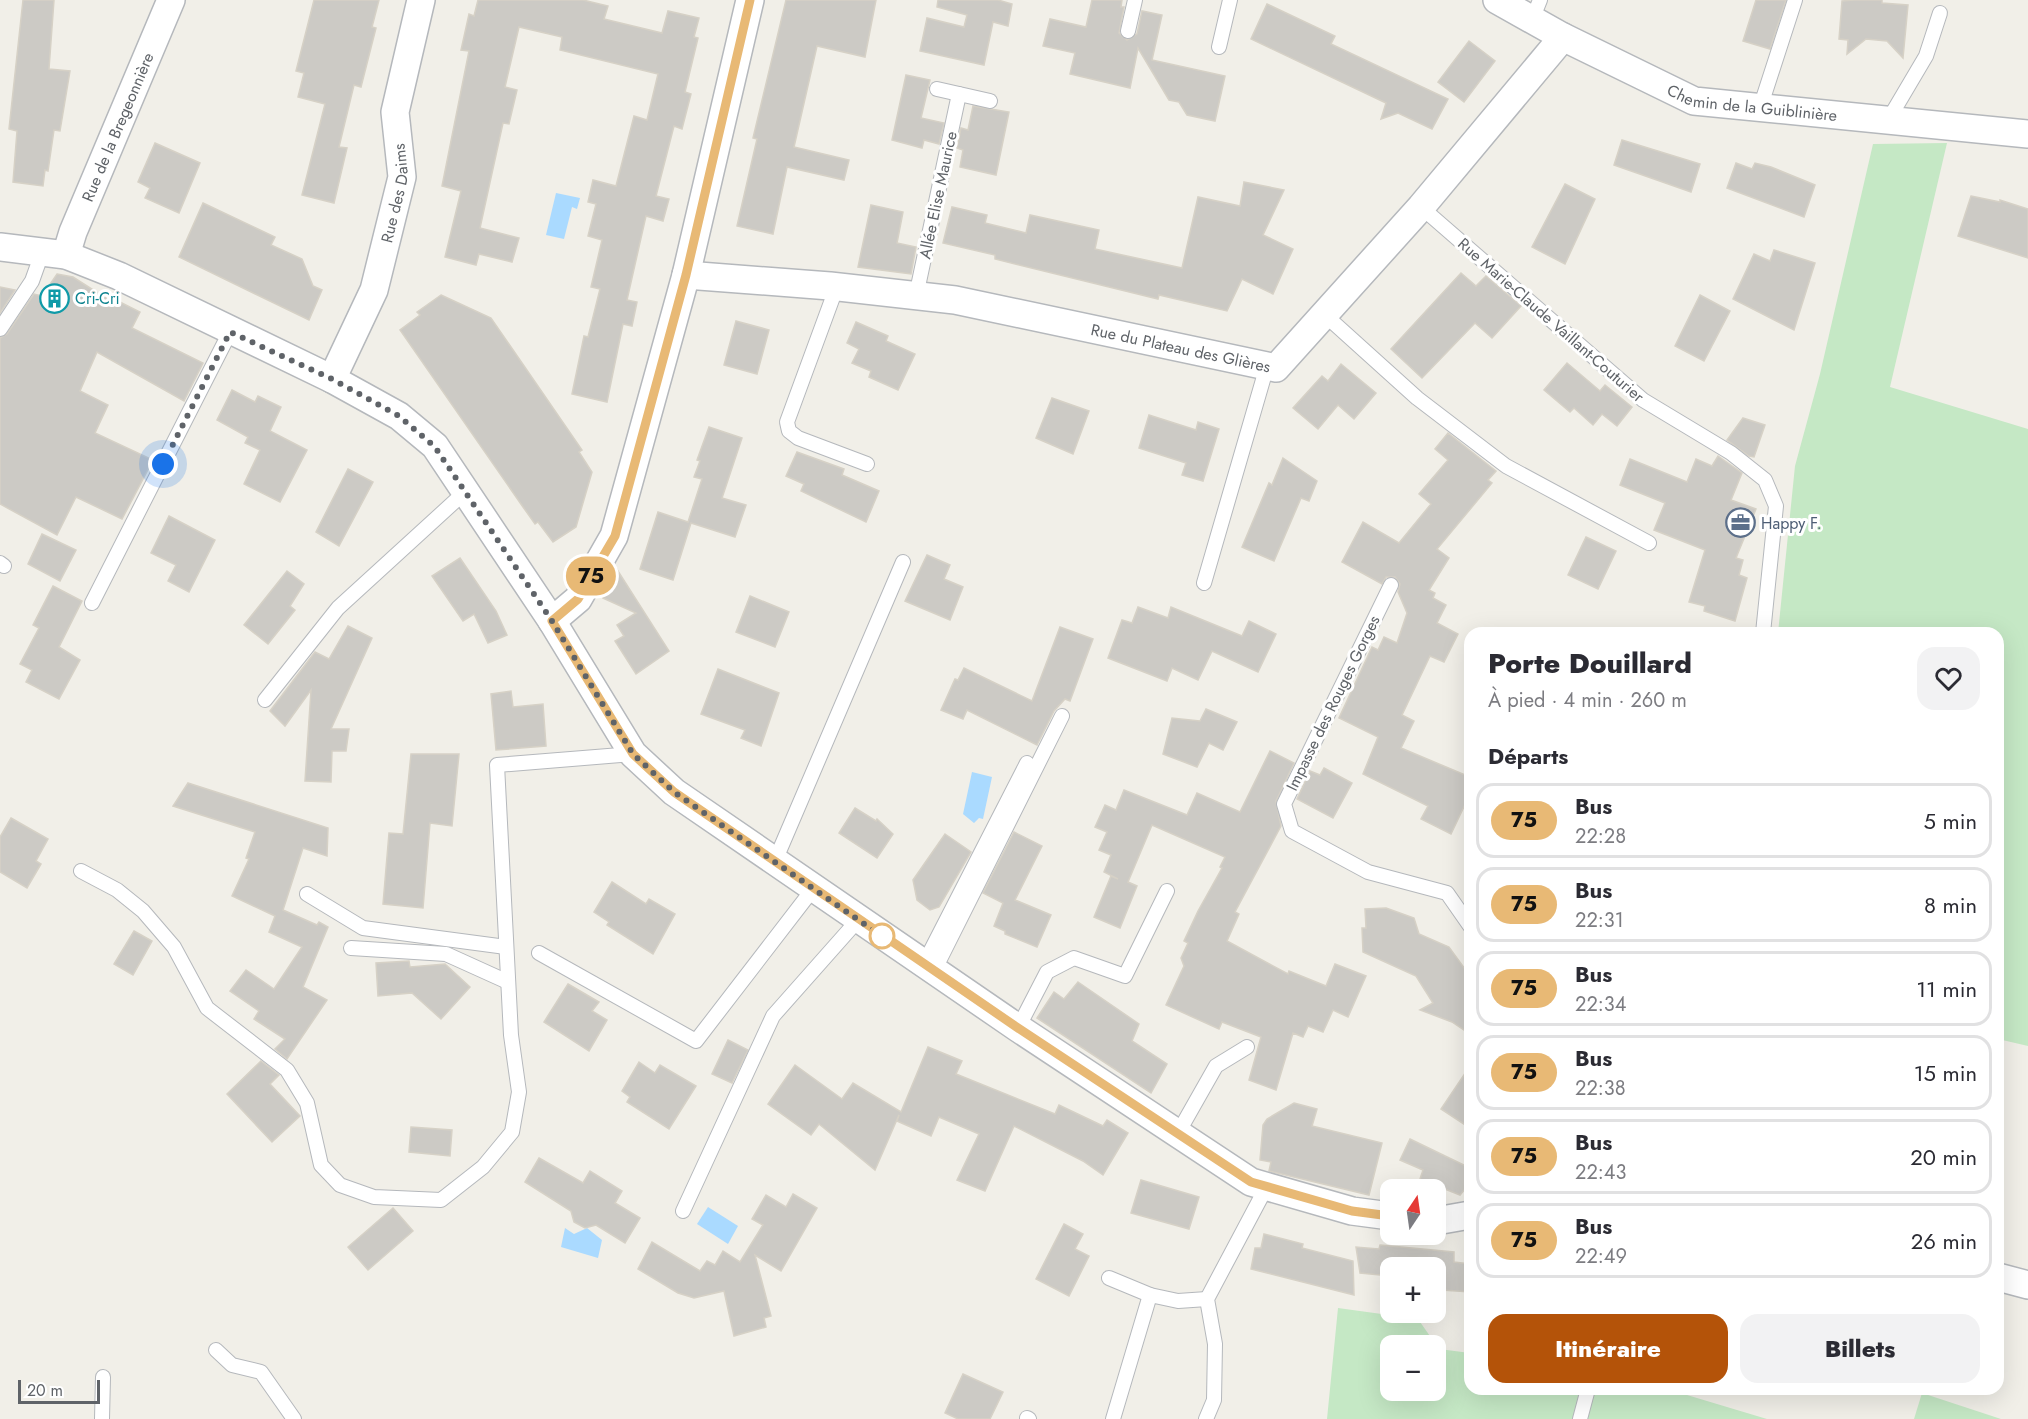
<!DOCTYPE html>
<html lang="fr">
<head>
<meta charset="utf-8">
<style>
  body { margin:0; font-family:Jost,sans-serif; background:#f2f2f3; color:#2b2b33; height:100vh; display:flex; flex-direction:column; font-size:22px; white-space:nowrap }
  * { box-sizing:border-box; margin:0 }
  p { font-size:20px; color:#7c7c81 }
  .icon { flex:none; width:33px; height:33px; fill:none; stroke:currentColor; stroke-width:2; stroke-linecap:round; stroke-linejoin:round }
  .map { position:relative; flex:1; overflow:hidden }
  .details { position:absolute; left:1464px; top:627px; width:540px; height:768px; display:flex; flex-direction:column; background:#fff; border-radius:18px; box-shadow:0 6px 24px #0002 }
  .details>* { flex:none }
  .badge { padding:0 12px; border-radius:20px; font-size:21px; line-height:39px }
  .needle { width:39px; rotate:13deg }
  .tools { position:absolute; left:1380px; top:1179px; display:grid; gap:12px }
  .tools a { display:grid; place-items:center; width:66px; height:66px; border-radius:12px; background:#fff; box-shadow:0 6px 24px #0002; font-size:30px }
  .scale { position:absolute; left:18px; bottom:15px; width:82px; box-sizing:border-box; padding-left:6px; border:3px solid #5f6368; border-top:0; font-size:16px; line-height:21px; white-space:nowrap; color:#5f6368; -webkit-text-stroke:4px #fff; paint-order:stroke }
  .you { position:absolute; width:30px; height:30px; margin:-15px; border:4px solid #fff; border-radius:50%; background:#1a73e8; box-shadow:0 0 0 9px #1a73e833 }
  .map>.badge { position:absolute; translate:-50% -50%; box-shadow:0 0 0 3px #fff }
  h2 { padding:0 24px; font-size:22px; line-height:54px }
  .round { display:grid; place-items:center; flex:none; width:63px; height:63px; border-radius:18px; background:#f2f2f3 }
  .summary { display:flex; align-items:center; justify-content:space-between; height:102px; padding:0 24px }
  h1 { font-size:28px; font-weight:800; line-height:45px }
  .cta { display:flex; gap:12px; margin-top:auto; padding:12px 24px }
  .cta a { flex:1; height:69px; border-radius:18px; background:#b45309; color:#fff; font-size:24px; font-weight:800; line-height:69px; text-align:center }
  .cta a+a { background:#f2f2f3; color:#2b2b33 }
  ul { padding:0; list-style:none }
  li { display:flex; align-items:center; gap:18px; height:75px; margin:0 12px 9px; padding:0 12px; border:3px solid #e1e1e2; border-radius:18px }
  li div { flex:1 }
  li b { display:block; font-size:22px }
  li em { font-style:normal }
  li .badge { min-width:66px; font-weight:700; text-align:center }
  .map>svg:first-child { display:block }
  .green { fill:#c5e8c5; fill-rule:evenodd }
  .water { fill:#aadaff }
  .building { fill:#cccac5; stroke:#d6d1c6; stroke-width:1.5 }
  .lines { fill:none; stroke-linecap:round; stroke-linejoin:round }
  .lane-casing { stroke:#b5b8bc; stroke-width:16 }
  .street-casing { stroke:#b5b8bc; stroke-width:30 }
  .lane { stroke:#fff; stroke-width:14 }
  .street { stroke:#fff; stroke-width:27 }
  .line-casing { stroke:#fff; stroke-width:14 }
  .line { stroke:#e8b975; stroke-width:9 }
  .walk { stroke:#5f6368; stroke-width:6; stroke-dasharray:0 10.8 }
  .stop-dot { fill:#fff; stroke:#e8b975; stroke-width:3 }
  .labels { text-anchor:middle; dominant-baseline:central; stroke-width:6; stroke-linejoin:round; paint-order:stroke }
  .street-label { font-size:16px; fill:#5f6368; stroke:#fff }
  .culture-label { font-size:16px; fill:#0d838f; stroke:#fff; text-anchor:start }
  .service-label { font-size:16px; fill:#4e5e75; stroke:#fff; text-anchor:start }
</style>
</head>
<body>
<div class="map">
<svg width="2028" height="1419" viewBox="0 0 2028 1419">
  <rect width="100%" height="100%" fill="#f1efe8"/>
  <!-- green -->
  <g class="green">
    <polygon points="1947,143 1890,387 2028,429 2028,1046 1998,1039 1998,633 1778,633 1795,466 1820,374 1873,144"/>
    <path d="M1338 1308 1418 1319 1439 1349 1470 1353V1389H1667L1767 1419H1327ZM1390 1346H1436V1390H1390Z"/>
    <polygon points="1922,1393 2001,1419 1914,1419"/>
  </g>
  <!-- water -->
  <g class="water">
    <polygon points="556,193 580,198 577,209 572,207 564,239 546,235"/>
    <polygon points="972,772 992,777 983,819 979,818 974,823 963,814"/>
    <polygon points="708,1207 738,1226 728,1244 697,1224"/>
    <polygon points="565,1228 574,1234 587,1228 602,1240 598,1258 561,1247"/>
  </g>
  <!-- building -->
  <g class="building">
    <polygon points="23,0 54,0 49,69 70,71 60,131 54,130 48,171 45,170 43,186 13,182 17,131 9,129"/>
    <polygon points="314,0 379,0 372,27 376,28 361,87 354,85 339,147 347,148 334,203 302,195 325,104 298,97 304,73 296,71"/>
    <polygon points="478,0 583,0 608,6 604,19 662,33 668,11 699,18 694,37 698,38 685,92 691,94 682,129 674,126 656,196 669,199 663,221 646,216 627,300 637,302 632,326 623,324 607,402 572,394 584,336 588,337 600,289 591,287 602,240 588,236 596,204 588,202 593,180 616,186 634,116 647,120 658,74 560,50 562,37 519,27 505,87 517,90 509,124 503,123 480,228 519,238 512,262 479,254 476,265 445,257 461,191 442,186 469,51 461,50 469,14 474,16"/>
    <polygon points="786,0 876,0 865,57 817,46 794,147 849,160 844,180 787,167 773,234 737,226 757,139 753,138"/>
    <polygon points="938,0 998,0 1012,4 1008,26 993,22 984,65 920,51 927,18 964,27 967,15 937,7"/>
    <polygon points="1092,0 1122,0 1121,7 1124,7 1119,33 1127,40 1137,34 1142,11 1162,15 1152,60 1225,76 1215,121 1187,115 1179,102 1169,100 1138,48 1130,88 1070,74 1075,53 1043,46 1050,19 1086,27"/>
    <polygon points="1756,0 1786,0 1770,49 1743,41"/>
    <polygon points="1854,0 1882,0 1882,3 1908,5 1903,58 1887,41 1866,39 1847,54 1848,40 1839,39 1842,1"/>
    <polygon points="1267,4 1335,36 1331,44 1448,99 1432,129 1398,113 1381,119 1386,103 1251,39"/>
    <polygon points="1469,41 1495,61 1464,102 1438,82"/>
    <polygon points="906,75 930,80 921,118 944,123 939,144 924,140 922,148 892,140"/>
    <polygon points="973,106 1009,112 996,175 960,167 963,150 957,148 961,128 968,130"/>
    <polygon points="1622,140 1700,164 1691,192 1614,165"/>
    <polygon points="155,143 200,163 179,213 145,198 150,188 138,182"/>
    <polygon points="1736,163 1752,169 1755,163 1771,167 1815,185 1804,217 1727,188"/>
    <polygon points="1244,182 1284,190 1263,235 1293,249 1273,294 1242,279 1227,311 1159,295 1158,299 1109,287 995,259 995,255 943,243 952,207 987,215 985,223 1026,233 1030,215 1099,230 1095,249 1182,268 1198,197 1240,206"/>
    <polygon points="1565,184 1595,199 1565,264 1532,247"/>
    <polygon points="1971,196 2000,202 2000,200 2028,209 2028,258 1958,236"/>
    <polygon points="203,203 275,237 271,245 302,259 313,286 322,290 309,320 179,257"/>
    <polygon points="871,205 903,212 897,243 916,247 911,274 858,267"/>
    <polygon points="1774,250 1815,263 1794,330 1733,299 1754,254 1770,261"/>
    <polygon points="1461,273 1476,286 1486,276 1521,306 1492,338 1475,323 1422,378 1391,349"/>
    <polygon points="57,274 73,277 112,302 114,299 140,312 132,328 203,363 184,401 97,352 80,391 108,405 95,433 153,460 122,519 76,497 57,535 0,504 0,338 7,334 34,294 42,296"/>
    <polygon points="0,287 15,290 0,313"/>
    <polygon points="441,295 491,318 582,450 579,452 592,472 576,527 553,542 538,522 535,524 523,507 400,330 420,315 417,312"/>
    <polygon points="1700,295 1730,311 1704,361 1675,346"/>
    <polygon points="736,321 769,330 757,374 724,365"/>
    <polygon points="856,322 888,336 886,341 915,354 898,390 869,377 871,371 852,363 859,349 847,343"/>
    <polygon points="1567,363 1600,391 1605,385 1632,407 1617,426 1602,414 1593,425 1574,408 1570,412 1544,390"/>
    <polygon points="1341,364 1376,393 1354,419 1338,405 1318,429 1293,408 1322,376 1328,381"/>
    <polygon points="232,390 255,402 258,396 281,407 270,431 307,450 280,502 244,484 260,450 245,443 248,437 217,420"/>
    <polygon points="1052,398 1089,411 1073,454 1036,438"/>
    <polygon points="1149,415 1196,430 1198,422 1219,429 1203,481 1182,475 1186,463 1139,448"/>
    <polygon points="1743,418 1765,425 1754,457 1749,456 1727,440"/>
    <polygon points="709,427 742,438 722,498 746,505 735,537 691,523 673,580 640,569 658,512 688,522 702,479 694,477 700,461 697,460"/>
    <polygon points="1448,433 1496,471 1488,480 1492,483 1437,549 1449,558 1429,590 1435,593 1433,598 1446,605 1437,623 1458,634 1444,662 1430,656 1402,715 1414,721 1401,748 1470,777 1470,794 1451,834 1421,819 1428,806 1363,774 1378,737 1339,718 1372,647 1378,650 1384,637 1397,643 1407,613 1398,592 1400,584 1395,577 1386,577 1382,584 1342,562 1363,522 1399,543 1431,504 1419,494 1448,460 1435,449"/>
    <polygon points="797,452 844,469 842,475 879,491 866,522 801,491 804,484 786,476"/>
    <polygon points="1718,456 1742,473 1731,500 1756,509 1736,558 1743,560 1739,575 1747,578 1735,621 1704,611 1705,606 1689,602 1705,550 1654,530 1665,503 1620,485 1630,459 1687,482 1696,459 1712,466"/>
    <polygon points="1283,458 1317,481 1309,501 1301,498 1274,561 1242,547 1269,483 1272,485"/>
    <polygon points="348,469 373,482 339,546 316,532"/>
    <polygon points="169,516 215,540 189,592 168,581 176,565 151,553"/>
    <polygon points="42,534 76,550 60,581 28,564"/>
    <polygon points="1586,537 1616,551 1598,589 1568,575"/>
    <polygon points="927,555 950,565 944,579 963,587 950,620 905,601"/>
    <polygon points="460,558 496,611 507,635 488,643 474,614 463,621 432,576"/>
    <polygon points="616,568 669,651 636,674 615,641 624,636 617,625 636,613 603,598"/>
    <polygon points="287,571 304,584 290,606 295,610 268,644 244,625"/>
    <polygon points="53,586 82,601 59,647 80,660 59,699 26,682 32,670 20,664 39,628 33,625"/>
    <polygon points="750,596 789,612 775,647 736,632"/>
    <polygon points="1138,607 1168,618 1171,607 1242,636 1249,621 1276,634 1258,672 1212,651 1198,680 1172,668 1167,681 1108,658 1122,620 1132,623"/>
    <polygon points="348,626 372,638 331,729 349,729 346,751 332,751 331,782 305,781 311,690 285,726 270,711 315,652 329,659"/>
    <polygon points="1060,627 1093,639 1070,701 1065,699 1054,711 1037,745 967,710 963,719 941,710 955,679 958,680 964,668 1032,701"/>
    <polygon points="718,669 779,693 761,746 741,738 745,730 701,714"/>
    <polygon points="511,691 513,707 543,704 546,746 496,750 491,694"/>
    <polygon points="1206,709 1237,722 1223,750 1209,743 1197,767 1163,754 1172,718 1200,721"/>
    <polygon points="1270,751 1294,763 1276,801 1281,826 1235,912 1239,914 1227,941 1288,974 1289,971 1326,986 1335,964 1366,976 1348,1017 1333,1010 1323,1032 1308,1026 1303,1037 1293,1033 1276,1090 1249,1080 1261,1037 1222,1022 1219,1029 1166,1005 1184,966 1181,958 1188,943 1184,941 1198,911 1222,868 1220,867 1225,857 1152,825 1128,882 1137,886 1120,928 1094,917 1111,876 1118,879 1104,872 1111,855 1099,850 1107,832 1095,827 1105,805 1116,810 1124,790 1187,815 1197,793 1240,812"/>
    <polygon points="411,754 459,754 452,826 430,823 423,908 383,904 389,833 403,834"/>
    <polygon points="1324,768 1352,783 1333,818 1297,799 1310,771 1320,775"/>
    <polygon points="188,783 328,828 327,856 303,848 283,910 317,925 319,922 328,927 303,987 327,1000 287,1059 275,1049 285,1039 254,1019 259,1011 230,991 246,970 274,989 302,947 269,932 275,916 232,896 249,859 246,858 255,832 173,806"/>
    <polygon points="855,808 876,821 877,819 893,834 877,858 839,833"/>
    <polygon points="11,818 48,839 36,861 41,864 27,888 0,872 0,837"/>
    <polygon points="1014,832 1042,846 1015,900 1051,915 1037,947 1005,934 1005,931 994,926 1003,903 983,893"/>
    <polygon points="945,834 971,852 939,907 930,910 917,900 913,880"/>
    <polygon points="612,882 646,904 649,899 675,914 653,954 607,925 609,922 594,912"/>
    <polygon points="1386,908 1414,918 1419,934 1449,947 1470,976 1470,1034 1452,1022 1420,1010 1433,1003 1416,976 1363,952 1362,928 1366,928 1365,909"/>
    <polygon points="134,931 152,941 133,975 114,964"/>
    <polygon points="409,961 410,967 445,964 470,987 441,1019 412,993 378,996 376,963"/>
    <polygon points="1078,982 1139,1024 1132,1041 1167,1064 1151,1093 1037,1018 1054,992 1064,999"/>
    <polygon points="568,984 599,1002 592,1011 607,1020 589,1051 544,1022"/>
    <polygon points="728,1040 748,1050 732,1083 712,1074"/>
    <polygon points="928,1047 962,1061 956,1074 1055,1114 1059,1105 1103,1126 1107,1120 1128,1133 1103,1175 1083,1161 1014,1126 985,1191 957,1180 979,1134 939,1117 931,1136 897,1121 899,1115 875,1170 819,1124 811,1135 768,1104 795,1065 842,1099 853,1083 901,1112"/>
    <polygon points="261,1061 279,1075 270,1084 300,1116 272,1142 227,1094"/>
    <polygon points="639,1062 655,1073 660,1065 696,1086 669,1129 627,1102 630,1097 622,1091"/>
    <polygon points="1470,1066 1470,1128 1441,1109"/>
    <polygon points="1294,1103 1317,1109 1312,1126 1382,1143 1369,1195 1269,1171 1271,1162 1260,1160 1263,1125 1267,1119"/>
    <polygon points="411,1127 452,1130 450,1156 409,1152"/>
    <polygon points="1410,1139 1470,1168 1470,1183 1460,1195 1420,1179 1423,1170 1400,1160"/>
    <polygon points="539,1158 583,1183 590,1171 622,1191 615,1203 640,1218 625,1243 596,1225 585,1228 574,1222 571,1211 525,1182"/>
    <polygon points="1141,1180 1199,1197 1189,1229 1131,1213"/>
    <polygon points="793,1194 817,1208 781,1271 755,1255 771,1316 764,1318 766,1327 734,1336 724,1291 694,1298 678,1293 638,1269 652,1242 700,1271 707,1261 715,1265 723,1251 740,1262 763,1225 752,1219 766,1195 786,1207"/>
    <polygon points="393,1208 413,1231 368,1270 348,1247"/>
    <polygon points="1064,1224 1083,1234 1075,1249 1089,1256 1069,1296 1036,1279"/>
    <polygon points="1264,1234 1303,1244 1302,1248 1353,1261 1354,1295 1251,1269 1255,1248 1261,1248"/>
    <polygon points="1380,1245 1454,1252 1454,1262 1470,1264 1470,1292 1442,1290 1443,1284 1436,1284 1436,1268 1390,1268 1390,1276 1360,1273 1356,1247 1379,1249"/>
    <polygon points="963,1374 1003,1392 990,1419 958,1419 945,1413"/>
  </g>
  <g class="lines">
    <defs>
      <g id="lane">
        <polyline points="1532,20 1540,0"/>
        <polyline points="1128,31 1135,0"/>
        <polyline points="1219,47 1230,0"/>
        <polyline points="937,89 990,101"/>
        <polyline points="1760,108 1795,0"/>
        <polyline points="1887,122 1926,56 1940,13"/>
        <polyline points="1421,207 1643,400 1731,453 1765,480 1776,506 1763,633"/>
        <polyline points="837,286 787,422 789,431 798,438 867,464"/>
        <polyline points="916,296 959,94"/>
        <polyline points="1325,315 1417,398 1506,466 1649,543"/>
        <polyline points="0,329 32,281 42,253"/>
        <polyline points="0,563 4,566"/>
        <polyline points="1204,583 1267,366"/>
        <polyline points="1391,585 1284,804 1292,831 1368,872 1447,893 1470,926"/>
        <polyline points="92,603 230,332"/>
        <polyline points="265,700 338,608 465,492"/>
        <polyline points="775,861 903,562"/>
        <polyline points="81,871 117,890 143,911 174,947 207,1008 287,1070 307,1103 321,1165 340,1185 374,1197 441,1200 483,1167 512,1132 519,1092 511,1035 497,765 633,754"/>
        <polyline points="307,894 363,928 506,947"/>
        <polyline points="351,948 446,954 508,982"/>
        <polyline points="539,953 696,1041 813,889"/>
        <polyline points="924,964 1027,763"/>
        <polyline points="934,971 1062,716"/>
        <polyline points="1018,1028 1047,972 1074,958 1125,976 1167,891"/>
        <polyline points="1178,1133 1216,1066 1247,1047"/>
        <polyline points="683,1211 773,1016 858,920"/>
        <polyline points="1109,1278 1150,1295"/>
        <polyline points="216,1350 232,1365 261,1372 294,1419"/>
        <polyline points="1027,1418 1029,1419"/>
        <polyline points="102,1419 103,1377"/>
        <polyline points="1113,1419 1150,1295 1178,1301 1207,1299"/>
        <polyline points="1206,1419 1214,1400 1215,1344 1207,1299 1267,1186"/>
        <polyline points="1580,1419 1588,1389"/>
      </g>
      <g id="street">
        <path id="s1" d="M1497 0 1563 37 1694 101 2028 134"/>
        <polyline points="0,247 66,255 119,276 332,379 399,416 435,446 552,621 633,754 674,792 1018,1028 1251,1182 1352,1211 1390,1216"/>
        <path id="s2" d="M66 255 73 232 171 0"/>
        <path id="s3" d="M686 275 830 286 955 300 1276 368 1421 207 1563 37"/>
        <path id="s4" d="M332 379 374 290 402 177 395 112 421 0"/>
        <polyline points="552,621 578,599 614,536 686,275 750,0"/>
        <polyline points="1436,1221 1470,1215"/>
        <polyline points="1998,1277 2028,1285"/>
      </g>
    </defs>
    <!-- lane casing -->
    <use href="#lane" class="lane-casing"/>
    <!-- street casing -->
    <use href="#street" class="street-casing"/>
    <!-- lane -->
    <use href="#lane" class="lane"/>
    <!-- street -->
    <use href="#street" class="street"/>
  </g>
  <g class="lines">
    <defs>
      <polyline id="line" points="750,0 686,275 615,536 578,599 552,621 633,754 674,792 1018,1028 1251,1182 1352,1211 1390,1216"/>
    </defs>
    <!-- line casing -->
    <use href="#line" class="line-casing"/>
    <!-- line -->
    <use href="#line" class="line"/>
    <!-- walk -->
    <polyline class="walk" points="163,464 230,332 332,379 399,416 435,447 552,621 633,754 674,792 886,939 882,936"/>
  </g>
  <!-- icons -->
  <defs>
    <symbol id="building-ring" viewBox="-11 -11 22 22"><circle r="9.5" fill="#fff" stroke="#0f9aa8" stroke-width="1.5"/><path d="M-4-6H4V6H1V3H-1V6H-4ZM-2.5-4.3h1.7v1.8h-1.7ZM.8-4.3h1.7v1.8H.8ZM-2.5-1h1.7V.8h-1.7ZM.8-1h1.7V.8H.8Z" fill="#0f9aa8"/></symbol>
    <symbol id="office-ring" viewBox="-11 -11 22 22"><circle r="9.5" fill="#fff" stroke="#5c6f8a" stroke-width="1.5"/><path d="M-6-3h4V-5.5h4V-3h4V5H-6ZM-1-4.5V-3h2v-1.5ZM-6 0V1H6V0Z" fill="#5c6f8a"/></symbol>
  </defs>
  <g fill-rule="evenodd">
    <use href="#building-ring" x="38" y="282" width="33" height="33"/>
    <use href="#office-ring" x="1724" y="506" width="33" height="33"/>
  </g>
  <!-- markers -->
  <circle class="stop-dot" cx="882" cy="936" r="12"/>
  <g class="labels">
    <!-- street labels -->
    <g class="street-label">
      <text stroke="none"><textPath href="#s1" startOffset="279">Chemin de la Guiblinière</textPath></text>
      <text stroke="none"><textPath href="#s2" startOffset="138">Rue de la Bregeonnière</textPath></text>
      <text stroke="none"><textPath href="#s4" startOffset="198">Rue des Daims</textPath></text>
      <text transform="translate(938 195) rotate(-78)">Allée Elise Maurice</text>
      <text transform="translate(1551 320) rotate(41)">Rue Marie-Claude Vaillant-Couturier</text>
      <text stroke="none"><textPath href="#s3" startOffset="501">Rue du Plateau des Glières</textPath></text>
      <text transform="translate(1333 703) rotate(-64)">Impasse des Rouges Gorges</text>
    </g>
    <!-- culture labels -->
    <g class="culture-label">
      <text x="75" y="298">Cri-Cri</text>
    </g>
    <!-- service labels -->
    <g class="service-label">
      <text x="1761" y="523">Happy F.</text>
    </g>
  </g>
</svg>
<div class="tools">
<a><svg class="needle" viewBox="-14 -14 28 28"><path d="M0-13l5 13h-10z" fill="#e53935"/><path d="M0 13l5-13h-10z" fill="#7c7c81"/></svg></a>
<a>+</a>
<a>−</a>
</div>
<div class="scale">20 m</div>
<div class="you" style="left:163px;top:464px"></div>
<b class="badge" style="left:591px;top:576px;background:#e8b975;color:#111">75</b>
<section class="details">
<div class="summary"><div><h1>Porte Douillard</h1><p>À pied · 4 min · 260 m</p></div><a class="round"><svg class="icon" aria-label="heart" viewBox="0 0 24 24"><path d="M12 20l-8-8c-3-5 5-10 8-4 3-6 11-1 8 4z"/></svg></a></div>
<h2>Départs</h2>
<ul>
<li><span class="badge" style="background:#e8b975;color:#111">75</span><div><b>Bus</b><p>22:28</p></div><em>5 min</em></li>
<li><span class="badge" style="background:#e8b975;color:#111">75</span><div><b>Bus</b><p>22:31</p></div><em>8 min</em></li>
<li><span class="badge" style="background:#e8b975;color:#111">75</span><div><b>Bus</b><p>22:34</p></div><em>11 min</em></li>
<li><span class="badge" style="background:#e8b975;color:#111">75</span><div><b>Bus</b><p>22:38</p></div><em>15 min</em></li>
<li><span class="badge" style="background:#e8b975;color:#111">75</span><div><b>Bus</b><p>22:43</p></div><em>20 min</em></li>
<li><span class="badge" style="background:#e8b975;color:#111">75</span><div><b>Bus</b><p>22:49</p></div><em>26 min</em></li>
</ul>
<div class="cta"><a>Itinéraire</a><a>Billets</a></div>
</section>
</div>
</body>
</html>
